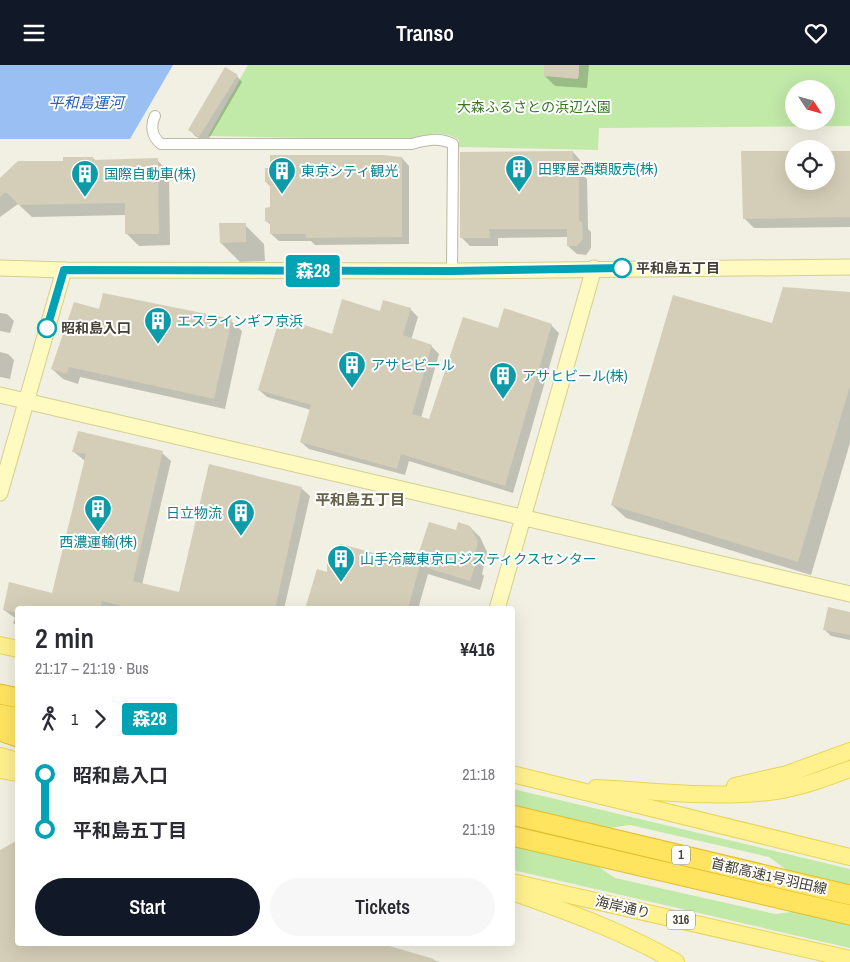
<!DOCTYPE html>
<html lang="en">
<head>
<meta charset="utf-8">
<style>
  body { margin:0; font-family:"Archivo Narrow","Noto Sans JP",sans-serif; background:#f7f7f7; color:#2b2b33; height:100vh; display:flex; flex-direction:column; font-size:19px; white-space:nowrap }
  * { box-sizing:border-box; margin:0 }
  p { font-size:16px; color:#7c7c81 }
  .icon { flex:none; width:28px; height:28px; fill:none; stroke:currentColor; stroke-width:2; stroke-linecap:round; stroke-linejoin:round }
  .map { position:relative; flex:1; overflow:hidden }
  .drawer { position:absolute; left:15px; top:541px; width:500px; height:340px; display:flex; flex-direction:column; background:#fff; border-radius:5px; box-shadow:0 5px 20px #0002 }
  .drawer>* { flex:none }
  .badge { padding:0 10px; border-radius:4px; font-size:18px; line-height:32px }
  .needle { width:32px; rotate:126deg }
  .buttons { position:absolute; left:785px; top:15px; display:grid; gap:10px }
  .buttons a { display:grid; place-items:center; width:50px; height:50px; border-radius:50%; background:#fff; box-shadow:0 5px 20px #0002; font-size:25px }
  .map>.badge { position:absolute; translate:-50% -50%; box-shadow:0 0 0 2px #fff }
  .legs { display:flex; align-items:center; gap:8px; height:55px; padding:0 20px; font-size:16px }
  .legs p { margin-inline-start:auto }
  .head { display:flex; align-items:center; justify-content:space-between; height:85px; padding:0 20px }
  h1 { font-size:28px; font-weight:600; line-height:38px }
  .button { display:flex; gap:10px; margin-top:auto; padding:10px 20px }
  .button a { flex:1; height:58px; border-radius:30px; background:#111827; color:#fff; font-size:20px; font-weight:600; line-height:58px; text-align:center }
  .button a+a { background:#f7f7f7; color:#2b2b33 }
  ul { padding:0 20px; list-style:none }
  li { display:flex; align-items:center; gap:18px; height:55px; font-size:19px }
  li i { display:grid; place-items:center; width:8px; height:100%; margin:0 6px; background:currentColor }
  li i::after { content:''; width:12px; height:12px; margin:-6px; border:4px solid; border-radius:50%; background:#fff }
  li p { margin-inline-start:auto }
  li:first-child i { background:linear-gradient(#0000 50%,currentColor 0) }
  li:last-child i { background:linear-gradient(currentColor 50%,#0000 0) }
  header { display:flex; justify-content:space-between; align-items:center; height:65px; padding:0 20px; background:#111827; color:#fff; font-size:22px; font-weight:600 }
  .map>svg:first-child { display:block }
  .green { fill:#c1e9a8; fill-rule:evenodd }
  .water { fill:#9ac0f3 }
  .shadow { fill:#0003 }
  .building { fill:#d4cdb7 }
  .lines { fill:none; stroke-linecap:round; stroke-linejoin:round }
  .street-casing { stroke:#beb9a5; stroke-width:12 }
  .secondary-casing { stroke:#d4ce8f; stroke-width:17 }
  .primary-casing { stroke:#e9d55a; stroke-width:18 }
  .highway-casing { stroke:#e4be2a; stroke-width:21 }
  .street { stroke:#fff; stroke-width:10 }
  .secondary { stroke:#fffabf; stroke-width:15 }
  .primary { stroke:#fff18e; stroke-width:16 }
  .highway { stroke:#ffe460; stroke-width:19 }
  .line-1-casing { stroke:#fff; stroke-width:11 }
  .line-1 { stroke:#00a3b4; stroke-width:8 }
  .stop-1-dot { fill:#fff; stroke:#00a3b4; stroke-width:2.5 }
  .labels { text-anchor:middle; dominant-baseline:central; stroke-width:4; stroke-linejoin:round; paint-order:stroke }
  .shield { fill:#fff; stroke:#7c7970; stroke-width:1 }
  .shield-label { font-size:12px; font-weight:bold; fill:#444033 }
  .park-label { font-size:14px; fill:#367724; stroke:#fff }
  .culture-label { font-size:14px; fill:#0d838f; stroke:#fff; text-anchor:start }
  .stop-label { font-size:14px; font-weight:bold; fill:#444033; stroke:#fff; text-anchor:start }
  .street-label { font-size:14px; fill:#444033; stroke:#fff }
  .water-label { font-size:15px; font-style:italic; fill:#2862b4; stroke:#fff }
  .neighbourhood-label { font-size:15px; font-weight:bold; fill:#676049; stroke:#fff }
</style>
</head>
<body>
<header><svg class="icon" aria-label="menu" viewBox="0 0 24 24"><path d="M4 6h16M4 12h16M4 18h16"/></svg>Transo<svg class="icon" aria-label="heart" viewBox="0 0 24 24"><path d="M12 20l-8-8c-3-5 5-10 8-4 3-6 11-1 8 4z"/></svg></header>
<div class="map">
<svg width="850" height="897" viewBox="0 0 850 897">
  <rect width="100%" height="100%" fill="#f2f0e2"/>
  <!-- green -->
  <g class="green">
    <path d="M248 0H850V61L599 63 598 85 459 82V75C443 66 430 67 414 75L208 71ZM794 24H826V56H794Z"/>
    <polygon points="513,724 850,804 850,821 788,806 769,792 630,760 609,763 513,741"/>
    <polygon points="513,780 596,800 615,813 775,849 801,846 850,857 850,883 513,805"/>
  </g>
  <!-- water -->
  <polygon class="water" points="0,0 173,0 130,74 0,74"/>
  <!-- shadow -->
  <g class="shadow">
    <polygon points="545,0 589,0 587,23 555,21 545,11"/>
    <polygon points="237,11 242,17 207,77 195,71 190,65"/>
    <polygon points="573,87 581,96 582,109 587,114 588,164 591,167 591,183 586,190 577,189 568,181 568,172 498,173 498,181 470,181 461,172"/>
    <polygon points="850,87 850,162 754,163 744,153 794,116 826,116"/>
    <polygon points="93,93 96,96 157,95 169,107 170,180 139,181 127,169 126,150 32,152 18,139 0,152 0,115"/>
    <polygon points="402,93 409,101 409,179 315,180 311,176 279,176 271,169 271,160 266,156 271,144 271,122 266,117"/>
    <polygon points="245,160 264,179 265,196 240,197 221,178"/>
    <polygon points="850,228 850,378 811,510 626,453 612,440 773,260"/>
    <polygon points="410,244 418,252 411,275 431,281 439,289 421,353 430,356 499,265 551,260 559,268 513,428 409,396 405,410 309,384 301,377 311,345 267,332 259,325 333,271 381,248"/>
    <polygon points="0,248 7,249 14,256 10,268 0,266"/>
    <polygon points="231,256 242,266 225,344 80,312 78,319 63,314 52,304"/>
    <polygon points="0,287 8,289 14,295 10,314 0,312"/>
    <polygon points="74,387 162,388 171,396 142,520 180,529 301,423 310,431 284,544 18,544 18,562 13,558 15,553 4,545 53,529 85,396"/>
    <polygon points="470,462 480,472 487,487 482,509 484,511 480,525 428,509 418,544 306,544 334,502 340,480 420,502 417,499 456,466"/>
    <polygon points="850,548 850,575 831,571 824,564"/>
    <polygon points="0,789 18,879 378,879 440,897 0,897"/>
  </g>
  <!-- building -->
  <g class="building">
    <polygon points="544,0 579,0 579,9 578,14 544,11"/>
    <polygon points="225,2 238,10 199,72 188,65"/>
    <polygon points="573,86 573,104 579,104 579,156 582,157 583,174 577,181 567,181 567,164 489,164 490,173 460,173 460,87"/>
    <polygon points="741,86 794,86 794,116 826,116 826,86 850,86 850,152 743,154"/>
    <polygon points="270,90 383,90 402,92 402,172 306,173 306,169 270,169 270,157 265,156 265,143 270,142 270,118 265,117 265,103 270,103"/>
    <polygon points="63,92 93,92 93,95 158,93 159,169 125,169 125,138 19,140 6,127 0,132 0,113 18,96 63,96"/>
    <polygon points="219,158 246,158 246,177 220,178"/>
    <polygon points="783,222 850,227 850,321 798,497 611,440 673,230 772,258"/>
    <polygon points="103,228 232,254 214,334 69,302 67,309 51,304 74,237 99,244"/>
    <polygon points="342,234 380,246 383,235 411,243 403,270 432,280 412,349 429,354 463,252 498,263 504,243 552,259 505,421 401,389 397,404 300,377 311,340 258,325 280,252 332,269"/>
    <polygon points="78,366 163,386 133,516 179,527 209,399 302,422 275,544 133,544 102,536 100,544 18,544 18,548 3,545 9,517 52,528 86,389 72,387"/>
    <polygon points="429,457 456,465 458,457 470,461 478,477 472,500 475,501 470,516 415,499"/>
    <polygon points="340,479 420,500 408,544 305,544 317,504 327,507 327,499 333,500"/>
    <polygon points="828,542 850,547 850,570 823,565"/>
    <polygon points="18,775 18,879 382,879 434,894 434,897 0,897 0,785"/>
  </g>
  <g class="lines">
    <defs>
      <path id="street" d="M155 51C150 61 152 72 161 79H412C426 75 439 72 453 79L452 206"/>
      <g id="secondary">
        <polyline points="0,203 64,205 452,206 850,202"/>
        <polyline points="0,330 850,529"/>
        <polyline points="0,428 64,205"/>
        <polyline points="497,544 594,203"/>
      </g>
      <g id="primary">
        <polyline points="0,580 18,584"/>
        <polyline points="0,691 18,696"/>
        <polyline points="0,705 18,708"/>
        <polyline points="512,709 850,792"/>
        <polyline points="735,721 787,709 850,686"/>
        <path d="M596 723C656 726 717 734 776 726 802 722 826 713 850 704"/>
        <polyline points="512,817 850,894"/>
        <path d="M512 827C569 847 624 867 676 897"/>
      </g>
      <g id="highway">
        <polyline points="0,629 18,633"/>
        <polyline points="0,649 18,653"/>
        <polyline points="0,666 18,672"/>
        <polyline points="512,750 850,830"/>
        <polyline points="512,771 850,850"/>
      </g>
    </defs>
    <!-- street casing -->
    <use href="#street" class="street-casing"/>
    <!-- secondary casing -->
    <use href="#secondary" class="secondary-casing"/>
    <!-- primary casing -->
    <use href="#primary" class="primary-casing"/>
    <!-- highway casing -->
    <use href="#highway" class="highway-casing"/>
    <!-- street -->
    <use href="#street" class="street"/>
    <!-- secondary -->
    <use href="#secondary" class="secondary"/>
    <!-- primary -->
    <use href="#primary" class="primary"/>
    <!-- highway -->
    <use href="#highway" class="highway"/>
  </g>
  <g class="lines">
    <defs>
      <polyline id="line-1" points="47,263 64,205 452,206 622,203"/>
    </defs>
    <!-- line-1 casing -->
    <use href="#line-1" class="line-1-casing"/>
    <!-- line-1 -->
    <use href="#line-1" class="line-1"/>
  </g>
  <!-- icons -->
  <defs>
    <symbol id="building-pin" viewBox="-11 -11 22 30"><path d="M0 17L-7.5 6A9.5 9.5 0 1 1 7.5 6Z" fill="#0f9aa8" stroke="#fff"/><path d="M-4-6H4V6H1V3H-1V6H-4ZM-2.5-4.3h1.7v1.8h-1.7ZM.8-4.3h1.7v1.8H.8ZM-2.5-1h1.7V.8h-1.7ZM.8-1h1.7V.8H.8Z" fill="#fff"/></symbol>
  </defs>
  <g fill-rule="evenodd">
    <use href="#building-pin" x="503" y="88" width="32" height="43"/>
    <use href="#building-pin" x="266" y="90" width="32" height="43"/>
    <use href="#building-pin" x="69" y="93" width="32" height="43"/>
    <use href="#building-pin" x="142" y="240" width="32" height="43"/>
    <use href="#building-pin" x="336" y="284" width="32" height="43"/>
    <use href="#building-pin" x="487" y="295" width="32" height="43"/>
    <use href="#building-pin" x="82" y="428" width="32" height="43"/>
    <use href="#building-pin" x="225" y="432" width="32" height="43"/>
    <use href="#building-pin" x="325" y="478" width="32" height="43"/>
  </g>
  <!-- markers -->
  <g class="stop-1-dot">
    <circle cx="622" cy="203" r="9"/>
    <circle cx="47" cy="263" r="9"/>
  </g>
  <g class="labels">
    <!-- shield labels -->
    <g class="shield">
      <rect x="672" y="780.5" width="18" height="19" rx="4"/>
      <rect x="667" y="845.5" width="28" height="19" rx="4"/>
    </g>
    <g class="shield-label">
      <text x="681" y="790">1</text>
      <text x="681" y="855">316</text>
    </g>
    <!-- park labels -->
    <g class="park-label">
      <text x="534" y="42">大森ふるさとの浜辺公園</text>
    </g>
    <!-- culture labels -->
    <g class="culture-label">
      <text x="538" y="104">田野屋酒類販売(株)</text>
      <text x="301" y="106">東京シティ観光</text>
      <text x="104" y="109">国際自動車(株)</text>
      <text x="177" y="256">エスラインギフ京浜</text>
      <text x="371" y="300">アサヒビール</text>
      <text x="522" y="311">アサヒビール(株)</text>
      <text x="222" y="448" text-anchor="end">日立物流</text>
      <text x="98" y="477" text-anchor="middle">西濃運輸(株)</text>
      <text x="360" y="494">山手冷蔵東京ロジスティクスセンター</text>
    </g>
    <!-- stop labels -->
    <g class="stop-label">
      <text x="636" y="203">平和島五丁目</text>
      <text x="61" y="263">昭和島入口</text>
    </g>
    <!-- street labels -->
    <g class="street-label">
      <text transform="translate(769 811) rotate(13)">首都高速1号羽田線</text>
      <text transform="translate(623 842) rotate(13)">海岸通り</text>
    </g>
    <!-- water labels -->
    <g class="water-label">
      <text x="86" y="37">平和島運河</text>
    </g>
    <!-- neighbourhood labels -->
    <g class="neighbourhood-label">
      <text x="360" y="434">平和島五丁目</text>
    </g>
  </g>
</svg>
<div class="buttons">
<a><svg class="needle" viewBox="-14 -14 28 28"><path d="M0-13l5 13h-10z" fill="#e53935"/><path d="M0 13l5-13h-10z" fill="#7c7c81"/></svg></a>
<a><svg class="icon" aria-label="locate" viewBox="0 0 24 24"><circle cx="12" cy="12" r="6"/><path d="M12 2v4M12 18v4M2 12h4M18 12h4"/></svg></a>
</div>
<b class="badge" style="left:313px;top:206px;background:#00a3b4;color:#fff">森28</b>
<section class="drawer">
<div class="head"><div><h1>2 min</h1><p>21:17 – 21:19 · Bus</p></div><b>¥416</b></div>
<div class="legs"><svg class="icon" aria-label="walk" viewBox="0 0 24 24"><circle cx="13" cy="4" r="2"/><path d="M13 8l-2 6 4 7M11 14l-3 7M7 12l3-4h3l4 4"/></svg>1<svg class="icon" aria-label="forward" viewBox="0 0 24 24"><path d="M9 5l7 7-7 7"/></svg><b class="badge" style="background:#00a3b4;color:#fff">森28</b></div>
<ul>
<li><i style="color:#00a3b4"></i><b>昭和島入口</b><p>21:18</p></li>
<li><i style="color:#00a3b4"></i><b>平和島五丁目</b><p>21:19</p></li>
</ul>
<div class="button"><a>Start</a><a>Tickets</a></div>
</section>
</div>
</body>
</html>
